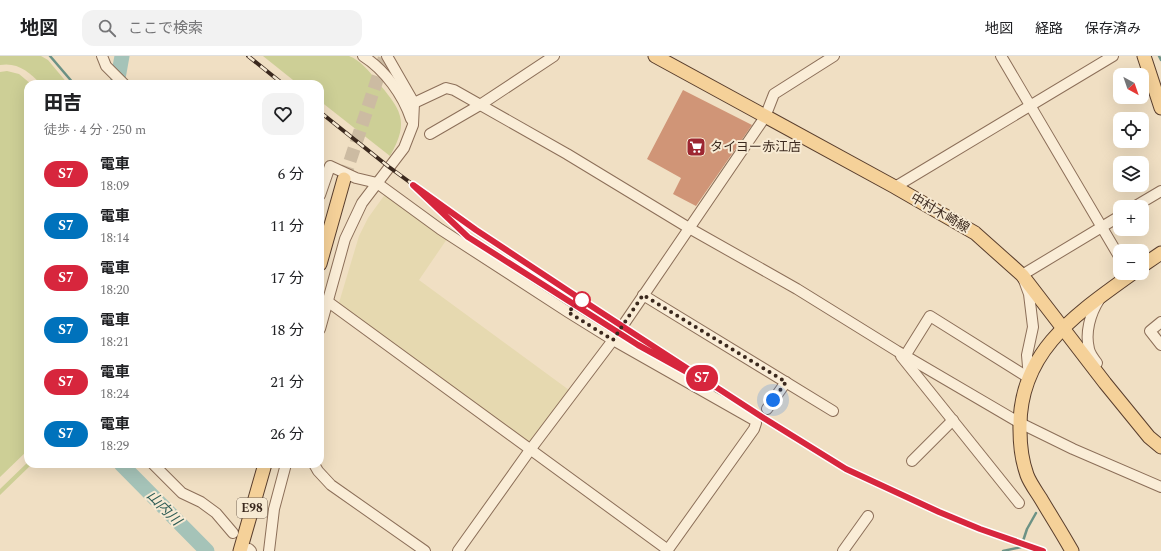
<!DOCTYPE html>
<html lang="ja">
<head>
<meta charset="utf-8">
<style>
  body { margin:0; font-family:Spectral,"Noto Sans JP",serif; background:#f2f2f2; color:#202124; height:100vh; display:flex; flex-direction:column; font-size:15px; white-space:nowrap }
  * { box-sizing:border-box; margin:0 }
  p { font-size:13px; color:#757577 }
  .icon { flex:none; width:22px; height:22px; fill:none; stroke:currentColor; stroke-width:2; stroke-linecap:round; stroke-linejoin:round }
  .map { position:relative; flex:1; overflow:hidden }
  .panel { position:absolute; left:24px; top:24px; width:300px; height:388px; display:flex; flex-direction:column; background:#fff; border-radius:12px; box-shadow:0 4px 16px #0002 }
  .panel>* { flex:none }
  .badge { padding:0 8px; border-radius:13px; font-size:14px; line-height:26px }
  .needle { width:26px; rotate:140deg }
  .fabs { position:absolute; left:1113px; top:12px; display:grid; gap:8px }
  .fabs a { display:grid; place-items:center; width:36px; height:36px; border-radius:8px; background:#fff; box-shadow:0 4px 16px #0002; font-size:20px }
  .you { position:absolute; width:20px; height:20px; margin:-10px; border:3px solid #fff; border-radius:50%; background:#1a73e8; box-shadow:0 0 0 6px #1a73e833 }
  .map>.badge { position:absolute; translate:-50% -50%; box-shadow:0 0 0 2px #fff }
  .round { display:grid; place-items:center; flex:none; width:42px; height:42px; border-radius:12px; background:#f2f2f2 }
  .headline { display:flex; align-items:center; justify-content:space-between; height:68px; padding:0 20px }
  h1 { font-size:19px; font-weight:800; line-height:30px }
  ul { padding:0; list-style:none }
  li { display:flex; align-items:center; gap:12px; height:52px; padding:0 20px }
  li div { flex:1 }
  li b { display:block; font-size:15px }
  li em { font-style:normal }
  li .badge { min-width:44px; font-weight:700; text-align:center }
  header { display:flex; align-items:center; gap:24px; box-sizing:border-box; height:56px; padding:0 20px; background:#fff; border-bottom:1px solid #e0e0e0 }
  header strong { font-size:19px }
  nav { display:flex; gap:22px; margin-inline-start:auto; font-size:14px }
  .search { width:280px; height:36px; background:#f2f2f2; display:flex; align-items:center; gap:10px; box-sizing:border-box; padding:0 14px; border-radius:12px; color:#757577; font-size:15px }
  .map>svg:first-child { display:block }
  .farmland { fill:#e6d9b0 }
  .green { fill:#cdcf96 }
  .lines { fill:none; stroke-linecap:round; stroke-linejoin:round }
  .stream { stroke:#6c9285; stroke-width:2.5 }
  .river { stroke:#a5c3b8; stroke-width:15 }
  .building { fill:#d09577 }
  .major-tunnel { stroke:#ccbba2; stroke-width:13; stroke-dasharray:13 6; stroke-linecap:butt }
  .minor-casing { stroke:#8c6f59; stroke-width:12 }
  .major-casing { stroke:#593e2d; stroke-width:15 }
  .minor { stroke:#faedd7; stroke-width:10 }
  .major { stroke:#f5d199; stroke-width:13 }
  .rail-casing { stroke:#3b291e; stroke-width:4 }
  .rail { stroke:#f7ead3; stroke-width:2.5; stroke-dasharray:8; stroke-linecap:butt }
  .line-casing { stroke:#fff; stroke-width:9 }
  .line { stroke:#d7263d; stroke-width:6 }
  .walk { stroke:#3b291e; stroke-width:4; stroke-dasharray:0 7.2 }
  .stop-dot { fill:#fff; stroke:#d7263d; stroke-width:2 }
  .labels { text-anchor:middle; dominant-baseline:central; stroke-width:4; stroke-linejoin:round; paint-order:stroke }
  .shield { fill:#f7ead3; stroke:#736354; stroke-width:1 }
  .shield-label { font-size:12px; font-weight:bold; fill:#3b291e }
  .poi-label { font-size:13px; fill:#3b291e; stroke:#f7ead3; text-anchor:start }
  .street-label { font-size:13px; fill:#3b291e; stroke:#f7ead3 }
  .water-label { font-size:14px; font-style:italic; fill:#2c5b54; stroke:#f7ead3 }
</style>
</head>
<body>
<header>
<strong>地図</strong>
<div class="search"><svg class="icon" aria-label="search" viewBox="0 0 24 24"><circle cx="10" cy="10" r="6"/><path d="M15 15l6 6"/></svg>ここで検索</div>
<nav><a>地図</a><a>経路</a><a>保存済み</a></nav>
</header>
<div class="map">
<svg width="1161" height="495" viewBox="0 0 1161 495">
  <rect width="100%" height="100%" fill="#f0dfc3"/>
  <!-- farmland -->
  <polygon class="farmland" points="386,137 447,183 419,224 569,334 530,387 338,250 359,180 368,162"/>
  <!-- green -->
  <g class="green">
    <path d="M0 0H41L48 4 68 28H41C29 16 18 6 0 9Z"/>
    <path d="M263 0H349C360 4 369 15 376 24 400 53 411 64 390 100L320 45V28H298Z"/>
    <polygon points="7,15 19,18 31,28 28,28 28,394 0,421 0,16"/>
    <polygon points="28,406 28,408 32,408 0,439 0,433"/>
  </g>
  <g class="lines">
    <!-- stream -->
    <g class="stream">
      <polyline points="50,0 74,28"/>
      <polyline points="1159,0 1161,4"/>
      <polyline points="1003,495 1021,491 1027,473 1036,457"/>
    </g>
    <!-- river -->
    <g class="river">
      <polyline points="117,28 122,0"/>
      <polyline points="121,408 207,495"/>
    </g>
  </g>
  <!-- building -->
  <polygon class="building" points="683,34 752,69 696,150 673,138 681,122 647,103"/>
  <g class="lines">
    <!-- major-tunnel -->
    <polyline class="major-tunnel" points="344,123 385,0"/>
    <defs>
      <g id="minor">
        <polyline points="102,0 106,10 124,28"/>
        <path d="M363 0C385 14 403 39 411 63"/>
        <polyline points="1001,0 1120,202"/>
        <polyline points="414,47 446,32 454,34 567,98 689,172 797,233 897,295 1020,367 1073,393 1161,431"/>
        <polyline points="430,78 480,49 554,0"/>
        <polyline points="895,131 1113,0"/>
        <polyline points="320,139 330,110 356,122 377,127 440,173 568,256 613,284 754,364 756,367 754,373 667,495"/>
        <polyline points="1134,151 1161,135"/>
        <polyline points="643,239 833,355"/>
        <polyline points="327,245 668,494"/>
        <polyline points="1161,266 1150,275 1161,289"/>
        <polyline points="320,273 345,183 362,147 404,92 413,69 414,47 387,0"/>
        <polyline points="901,300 1019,447"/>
        <polyline points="905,300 930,260 1029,322"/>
        <path d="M1097 307C1094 303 1090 298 1089 293 1085 277 1090 258 1099 244"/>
        <polyline points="1029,322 1027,299 1033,271 1029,238 1022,219 1120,160"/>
        <polyline points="767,353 786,326"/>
        <polyline points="912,405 953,364"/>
        <polyline points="153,408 182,437 201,446 216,457 233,477"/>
        <polyline points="314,408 318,415 331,429 425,495"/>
        <polyline points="249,493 251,495"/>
        <polyline points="269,495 274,453 286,408"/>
        <polyline points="458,495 530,394 613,284 765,61 774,38 834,0"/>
        <polyline points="843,495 868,460"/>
      </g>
      <g id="major">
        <polyline points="655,0 895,131 975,177 1022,219 1105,327 1149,381 1161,391"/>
        <polyline points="1144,0 1161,52"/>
        <polyline points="320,208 344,123"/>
        <polyline points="1142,210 1161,197"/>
        <polyline points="240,495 265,408"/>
        <path d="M1072 495C1062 477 1051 460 1041 443 1036 435 1030 427 1027 419 1022 405 1020 389 1020 374 1018 296 1076 258 1133 217"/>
      </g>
    </defs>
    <!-- minor casing -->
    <use href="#minor" class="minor-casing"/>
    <!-- major casing -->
    <use href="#major" class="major-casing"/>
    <!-- minor -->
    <use href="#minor" class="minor"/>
    <!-- major -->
    <use href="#major" class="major"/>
    <defs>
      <g id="rail">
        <polyline points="248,0 283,28"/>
        <polyline points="320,56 389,111 475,174 762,361 846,413 939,456 981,473 1043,495"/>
        <polyline points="440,154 468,181 638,289 666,304"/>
      </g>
    </defs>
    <!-- rail casing -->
    <use href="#rail" class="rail-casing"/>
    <!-- rail -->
    <use href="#rail" class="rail"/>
  </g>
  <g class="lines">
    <defs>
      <polyline id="line" points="714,331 638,289 468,181 413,129 476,174 582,244 762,361 846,413 939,456 980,473 1043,495"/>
    </defs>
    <!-- line casing -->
    <use href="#line" class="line-casing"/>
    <!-- line -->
    <use href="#line" class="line"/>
    <!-- walk -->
    <polyline class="walk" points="582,244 568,256 613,284 643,239 786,326 773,344"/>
  </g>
  <!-- icons -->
  <defs>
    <symbol id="supermarket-square" viewBox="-11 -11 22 22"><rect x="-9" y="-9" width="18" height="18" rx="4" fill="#9d2631" stroke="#f7ead3"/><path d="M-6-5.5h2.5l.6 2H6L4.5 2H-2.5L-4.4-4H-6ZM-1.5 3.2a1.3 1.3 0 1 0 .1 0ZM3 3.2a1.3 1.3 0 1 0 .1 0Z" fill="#fff"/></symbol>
  </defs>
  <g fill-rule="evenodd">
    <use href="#supermarket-square" x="685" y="80" width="22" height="22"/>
  </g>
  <!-- markers -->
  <circle class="stop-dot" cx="582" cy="244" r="8"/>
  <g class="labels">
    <!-- shield labels -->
    <rect class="shield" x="237" y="442" width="30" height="20" rx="3"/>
    <g class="shield-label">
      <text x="252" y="452">E98</text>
    </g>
    <!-- poi labels -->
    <g class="poi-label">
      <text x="710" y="91">タイヨー赤江店</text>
    </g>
    <!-- street labels -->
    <g class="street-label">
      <text transform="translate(940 157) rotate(30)">中村木崎線</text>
    </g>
    <!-- water labels -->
    <g class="water-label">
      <text transform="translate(164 452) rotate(45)">山内川</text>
    </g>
  </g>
</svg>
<div class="fabs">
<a><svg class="needle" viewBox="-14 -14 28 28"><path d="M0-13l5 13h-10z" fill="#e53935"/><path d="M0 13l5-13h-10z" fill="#757577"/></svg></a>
<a><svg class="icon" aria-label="locate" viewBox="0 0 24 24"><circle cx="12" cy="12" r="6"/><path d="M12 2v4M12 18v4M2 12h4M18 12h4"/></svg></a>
<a><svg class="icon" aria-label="layers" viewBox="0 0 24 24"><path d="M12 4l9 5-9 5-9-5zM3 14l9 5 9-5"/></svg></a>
<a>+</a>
<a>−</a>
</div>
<div class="you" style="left:773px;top:344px"></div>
<b class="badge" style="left:702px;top:322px;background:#d7263d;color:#fff">S7</b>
<section class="panel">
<div class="headline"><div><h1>田吉</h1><p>徒歩 · 4 分 · 250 m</p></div><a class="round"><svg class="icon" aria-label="heart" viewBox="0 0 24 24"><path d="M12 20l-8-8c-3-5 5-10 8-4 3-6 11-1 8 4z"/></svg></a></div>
<ul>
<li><span class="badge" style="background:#d7263d;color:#fff">S7</span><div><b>電車</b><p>18:09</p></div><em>6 分</em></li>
<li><span class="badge" style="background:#0072bc;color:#fff">S7</span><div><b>電車</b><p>18:14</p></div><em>11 分</em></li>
<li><span class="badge" style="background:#d7263d;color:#fff">S7</span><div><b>電車</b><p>18:20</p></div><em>17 分</em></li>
<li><span class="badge" style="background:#0072bc;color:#fff">S7</span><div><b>電車</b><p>18:21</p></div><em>18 分</em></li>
<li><span class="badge" style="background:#d7263d;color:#fff">S7</span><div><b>電車</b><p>18:24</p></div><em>21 分</em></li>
<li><span class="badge" style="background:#0072bc;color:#fff">S7</span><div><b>電車</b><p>18:29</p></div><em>26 分</em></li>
</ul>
</section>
</div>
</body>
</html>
